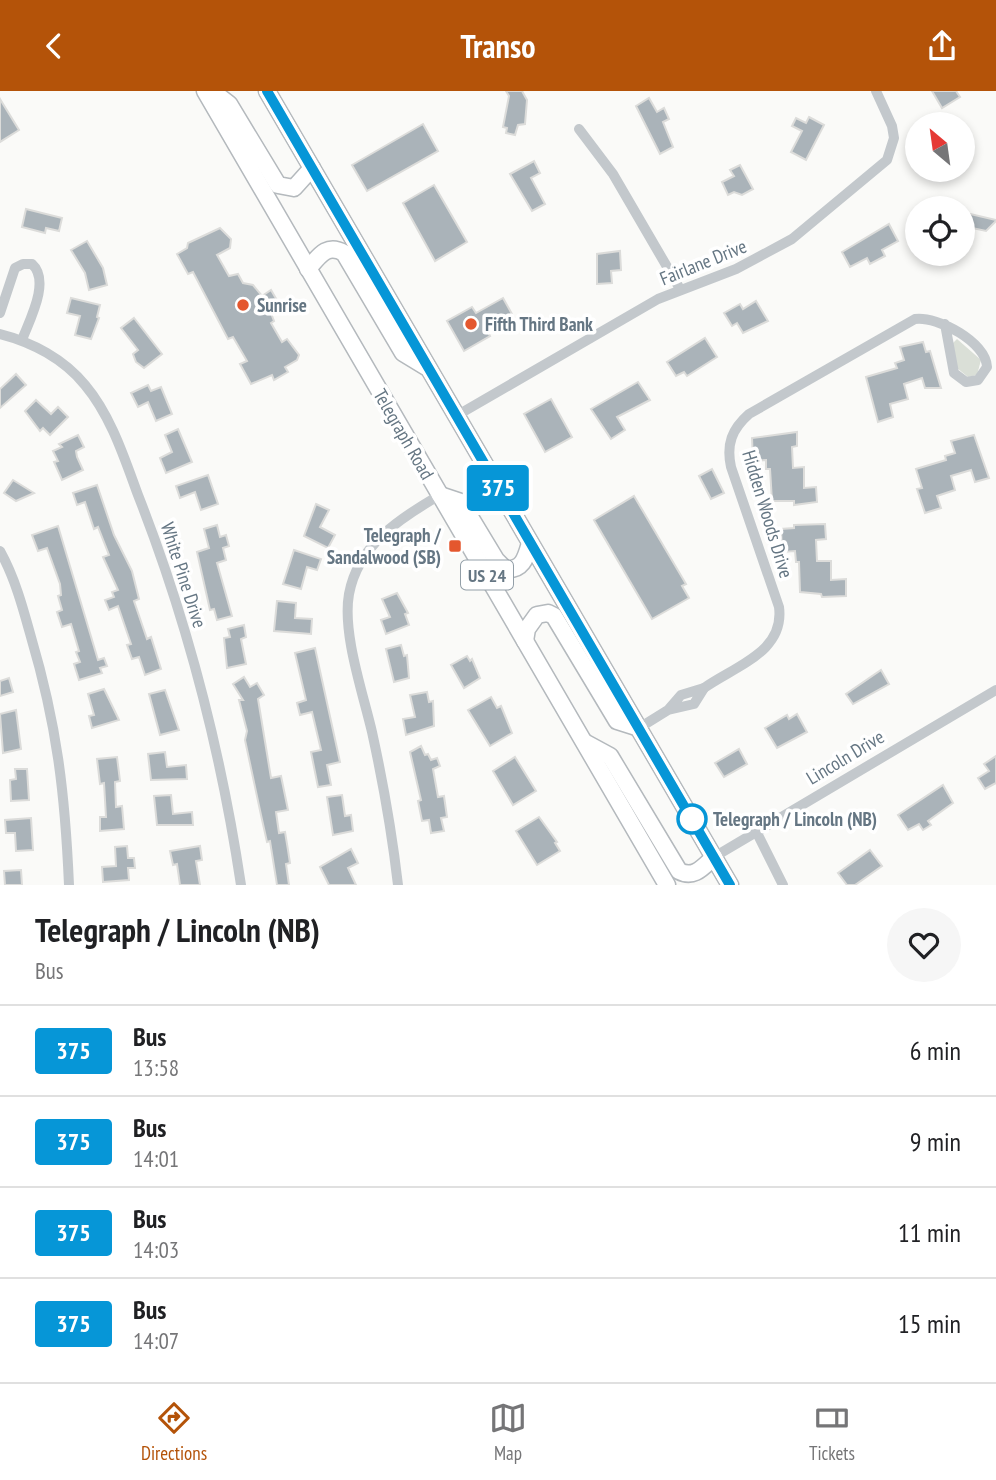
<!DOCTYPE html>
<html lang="en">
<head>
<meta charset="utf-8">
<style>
  body { margin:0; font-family:"PT Sans Narrow",sans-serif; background:#f6f6f6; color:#202124; height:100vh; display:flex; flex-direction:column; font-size:26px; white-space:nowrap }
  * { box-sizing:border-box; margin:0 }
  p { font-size:23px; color:#757577 }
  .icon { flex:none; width:38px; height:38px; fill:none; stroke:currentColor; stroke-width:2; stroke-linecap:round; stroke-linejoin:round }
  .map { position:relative; height:794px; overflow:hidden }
  .sheet { display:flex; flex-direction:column; background:#fff; flex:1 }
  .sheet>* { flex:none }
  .badge { padding:0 14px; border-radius:5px; font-size:24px; line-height:46px }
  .needle { width:46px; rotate:331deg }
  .controls { position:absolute; left:905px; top:21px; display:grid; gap:14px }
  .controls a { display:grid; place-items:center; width:70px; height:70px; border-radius:50%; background:#fff; box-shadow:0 4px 10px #0003; font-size:35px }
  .map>.badge { position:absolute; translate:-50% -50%; box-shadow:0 0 0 4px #fff }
  .round { display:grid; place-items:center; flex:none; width:74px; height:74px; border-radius:37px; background:#f6f6f6 }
  .head { display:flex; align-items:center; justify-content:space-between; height:119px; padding:0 35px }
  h1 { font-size:33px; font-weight:600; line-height:52px }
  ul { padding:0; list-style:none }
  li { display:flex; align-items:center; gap:21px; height:91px; padding:0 35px; border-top:2px solid #e0e0e0 }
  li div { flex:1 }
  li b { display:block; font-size:26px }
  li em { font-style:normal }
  li .badge { min-width:77px; font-weight:700; text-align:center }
  header { display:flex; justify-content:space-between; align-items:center; height:91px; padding:0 35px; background:#b45309; color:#fff; font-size:32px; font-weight:600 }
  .dock { display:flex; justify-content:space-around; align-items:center; height:98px; border-top:2px solid #e0e0e0; background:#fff; font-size:19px; color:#757577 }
  .dock a { display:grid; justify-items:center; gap:4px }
  .dock .on { color:#b45309 }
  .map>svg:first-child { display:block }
  .green { fill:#dadfd7 }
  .building { fill:#aab3b9; stroke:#dcdcda; stroke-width:2 }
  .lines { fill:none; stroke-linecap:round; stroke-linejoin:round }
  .highway-casing { stroke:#b4b9bd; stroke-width:19 }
  .minor { stroke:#c3c8cc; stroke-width:10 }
  .highway { stroke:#fff; stroke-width:16 }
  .line-casing { stroke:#fff; stroke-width:16 }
  .line { stroke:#0696d7; stroke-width:10 }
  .poi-dot { fill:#e4572e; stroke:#fff; stroke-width:2.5 }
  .stop-dot { fill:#fff; stroke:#0696d7; stroke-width:3.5 }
  .labels { text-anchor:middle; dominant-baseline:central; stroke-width:7; stroke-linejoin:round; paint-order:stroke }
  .shield { fill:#fff; stroke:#939fa8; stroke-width:2 }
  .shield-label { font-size:18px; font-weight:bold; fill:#657683 }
  .street-label { font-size:19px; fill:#657683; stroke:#fff }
  .poi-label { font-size:19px; font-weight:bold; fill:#657683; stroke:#fff; text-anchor:start }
  .stop-label { font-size:19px; font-weight:bold; fill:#657683; stroke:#fff; text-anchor:start }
</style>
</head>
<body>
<header><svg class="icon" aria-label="back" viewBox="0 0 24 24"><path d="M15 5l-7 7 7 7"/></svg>Transo<svg class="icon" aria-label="share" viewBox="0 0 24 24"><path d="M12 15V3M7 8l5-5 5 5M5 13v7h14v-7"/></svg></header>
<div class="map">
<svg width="996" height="794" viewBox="0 0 996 794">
  <rect width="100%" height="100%" fill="#fafaf8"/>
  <!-- green -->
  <polygon class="green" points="957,248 981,269 977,284 968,286 957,277 953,252"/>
  <!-- building -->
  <g class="building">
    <polygon points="506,0 522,0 527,9 525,33 518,34 515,44 506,42 507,37 503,36 509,5"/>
    <polygon points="932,0 956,0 960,6 942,17"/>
    <polygon points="649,7 657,21 664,17 669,28 663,31 673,56 660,63 636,15"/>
    <polygon points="0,8 19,39 0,51"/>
    <polygon points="809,26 824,34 806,69 791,61 802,40 792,35 796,27 806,32"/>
    <polygon points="423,33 438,60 367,100 352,74"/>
    <polygon points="534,70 540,82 531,87 545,113 532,120 510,83"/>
    <polygon points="740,74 753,98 742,104 734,101 728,104 722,91 734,85 730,79"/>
    <polygon points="434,94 467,151 435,170 403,112"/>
    <polygon points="26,118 62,127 59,140 46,137 45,142 22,136"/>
    <polygon points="966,122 996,129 996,130 986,140 963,135"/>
    <polygon points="889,133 898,150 882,159 885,165 870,173 867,167 850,176 842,161"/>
    <polygon points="220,137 231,148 230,157 217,164 229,185 238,183 243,192 253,194 262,205 271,199 278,211 269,217 274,230 271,232 282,251 287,248 299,264 297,269 285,276 288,281 274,289 272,284 251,293 240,273 247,270 233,246 228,248 193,181 188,183 177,163 187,157 188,152"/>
    <polygon points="87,150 103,177 107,194 89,199 85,182 71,159"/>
    <polygon points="620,160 621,179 611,180 612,192 597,193 597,163"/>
    <polygon points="71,207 100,214 97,226 99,227 91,248 75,244 80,225 67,222"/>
    <polygon points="503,207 512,223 486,237 490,245 464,260 447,230 472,216 476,222"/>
    <polygon points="756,210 768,230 743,242 737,232 732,235 724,222 740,213 743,218"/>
    <polygon points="134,227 162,263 144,277 136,271 133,263 138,259 121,237"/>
    <polygon points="705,247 717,266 687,285 684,281 676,285 667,271"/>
    <polygon points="923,251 926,261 930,260 941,297 925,297 922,287 904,293 908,308 890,313 893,326 878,331 866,286 897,277 895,272 904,269 900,256"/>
    <polygon points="16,283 26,294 0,317 0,298"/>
    <polygon points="638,291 650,309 617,326 625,339 611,348 591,318"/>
    <polygon points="148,294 151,300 161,296 172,323 156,330 148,311 138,316 131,302"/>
    <polygon points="551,308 572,346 545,361 524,323"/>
    <polygon points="36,309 51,323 58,316 68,326 50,344 43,337 40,340 25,320"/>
    <polygon points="178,338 192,371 166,382 160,367 172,361 165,344"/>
    <polygon points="797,341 797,355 792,356 793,377 804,376 804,397 816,396 817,411 794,414 794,410 772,410 770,378 766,378 766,369 753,370 752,347"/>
    <polygon points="78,344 84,356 76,360 77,366 83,379 62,389 54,371 58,370 53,360 62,356 59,353"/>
    <polygon points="974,344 989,387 975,391 971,379 951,385 955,399 937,405 941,417 925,422 917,398 922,397 916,378 946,369 945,365 955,362 951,350"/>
    <polygon points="712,378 724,402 711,408 699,385"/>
    <polygon points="208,384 218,413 201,419 195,401 180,407 176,395"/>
    <polygon points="13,389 34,402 16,410 4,402"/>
    <polygon points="97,394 114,444 132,480 139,508 134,510 147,548 151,546 161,578 145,584 139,566 132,568 127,554 131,553 118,515 109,519 105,509 114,506 112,501 118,499 103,466 109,464 98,436 94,438 85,411 77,414 73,402"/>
    <polygon points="634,405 686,493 682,495 689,507 652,528 594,429"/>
    <polygon points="316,413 329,419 320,436 335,444 328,457 304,445"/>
    <polygon points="825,433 826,448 816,449 817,470 831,470 831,489 846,488 846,505 822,506 821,503 800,501 799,471 796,471 795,460 782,461 781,438 794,437 794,434"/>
    <polygon points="217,434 220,446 226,444 229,455 223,457 226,469 217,472 232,525 217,529 214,518 210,519 197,461 209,457 204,438"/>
    <polygon points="58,435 98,569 104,567 107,575 100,577 102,582 79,589 74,573 80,571 76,561 79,560 71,533 62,536 57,521 62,519 58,505 61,504 60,493 47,457 38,460 32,444"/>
    <polygon points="294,459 321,468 317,479 307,476 301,498 283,493"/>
    <polygon points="397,502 408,522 405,523 409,534 386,543 381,529 390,526 382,508"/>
    <polygon points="277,510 296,512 295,527 312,528 311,543 274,540"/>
    <polygon points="244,534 246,546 241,548 246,573 227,577 224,547 230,546 228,538"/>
    <polygon points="401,554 404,565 407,564 409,587 394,591 386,558"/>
    <polygon points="315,557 340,671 327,674 331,694 318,696 311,661 321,659 312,621 300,624 297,612 306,609 295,562"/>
    <polygon points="467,565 470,570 472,568 480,587 464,597 451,574"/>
    <polygon points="881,579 889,593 853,613 846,603"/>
    <polygon points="244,586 250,596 257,592 264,604 258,608 271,687 281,685 288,719 276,721 279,742 285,741 288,759 290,772 286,773 289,794 277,794 270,750 267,751 261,724 245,649 247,640 239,609 243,609 233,593"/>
    <polygon points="9,587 13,601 0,605 0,590"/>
    <polygon points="104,598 119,629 92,637 89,625 94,624 88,603"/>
    <polygon points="165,599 179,639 160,644 149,603"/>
    <polygon points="427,601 429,611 433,610 434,635 406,644 403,628 415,626 410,604"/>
    <polygon points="491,606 497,617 501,615 512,642 490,655 468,619"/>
    <polygon points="16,619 21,658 3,662 0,623"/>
    <polygon points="797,623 807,641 777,657 765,637 787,624 789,628"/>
    <polygon points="421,655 425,664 428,663 431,669 437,667 440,675 433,678 438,706 444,705 447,726 441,727 444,740 431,742 429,729 422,730 418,710 421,709 410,661"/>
    <polygon points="739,658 747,673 724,686 715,672"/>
    <polygon points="165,661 167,676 186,674 187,688 151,689 148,663"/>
    <polygon points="996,665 996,692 985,698 978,687 989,680 984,673"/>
    <polygon points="117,666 120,690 115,691 116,716 122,715 124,738 100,740 100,726 106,726 104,692 100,693 97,668"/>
    <polygon points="515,666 536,700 513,714 493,680"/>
    <polygon points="15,678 27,678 29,709 11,710 10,689 16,688"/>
    <polygon points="943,694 953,712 928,730 931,734 923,739 919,733 908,739 898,724"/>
    <polygon points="171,704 173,723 192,721 193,734 157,734 154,705"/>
    <polygon points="342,704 345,725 351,724 353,740 333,744 327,706"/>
    <polygon points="539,726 557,751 555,752 560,760 537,774 516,740"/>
    <polygon points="31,727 33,759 16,760 15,742 6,742 5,729"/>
    <polygon points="127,755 128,767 134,767 135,777 128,777 129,789 103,791 102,776 116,775 115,756"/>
    <polygon points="200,755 202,769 196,770 200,794 180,794 177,773 173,774 170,760"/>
    <polygon points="351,758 358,772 348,777 356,794 329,794 320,776"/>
    <polygon points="870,759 882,775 855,794 847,794 838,782"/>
    <polygon points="21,779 22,794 5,794 4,780"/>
  </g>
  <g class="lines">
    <defs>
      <g id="highway">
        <polyline points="205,0 667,794"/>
        <polyline points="212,0 229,13 278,94 294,97 312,77"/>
        <polyline points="267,0 730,794"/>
        <path d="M308 178C319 165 327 152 344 162L403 262 426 276"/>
        <path d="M440 404 461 411 496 469 505 478C523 480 526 466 530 452"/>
        <polyline points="525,550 527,538 537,524 548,522 554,525 617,630 639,637"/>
        <path d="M586 652 610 665 679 780C694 788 703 776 714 766"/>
      </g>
    </defs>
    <!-- highway casing -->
    <use href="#highway" class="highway-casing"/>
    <!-- minor -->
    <g class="minor">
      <polyline points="579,38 613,83 680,198"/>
      <path d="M0 222 15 177 23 173H32C51 190 29 230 22 249"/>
      <path d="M0 243C32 251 64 268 85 294 111 325 124 366 138 404 187 529 221 661 241 794"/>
      <polyline points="456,325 658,208 736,178 792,148 887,69 894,47 892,35 876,0"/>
      <path d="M0 460C15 487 23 517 31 546 57 634 65 702 69 794"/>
      <path d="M704 597C735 575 785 561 779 516L731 376C726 353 732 338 749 323L915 228C938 225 986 251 987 276L978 289 966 291 954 282 945 233"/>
      <polyline points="639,637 668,619 681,604 704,597 694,613 668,619"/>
      <polyline points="756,740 783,794"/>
      <polyline points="714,766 996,599"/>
      <path d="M398 794C392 742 383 691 372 641 363 602 342 542 349 503 358 454 400 427 440 404"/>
    </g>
    <!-- highway -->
    <use href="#highway" class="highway"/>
  </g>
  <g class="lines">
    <defs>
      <polyline id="line" points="267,0 730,794"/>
    </defs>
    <!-- line casing -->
    <use href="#line" class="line-casing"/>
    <!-- line -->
    <use href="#line" class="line"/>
  </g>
  <!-- markers -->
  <g class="poi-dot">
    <circle cx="243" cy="214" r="7"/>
    <circle cx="471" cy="233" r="7"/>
    <rect x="448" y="448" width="14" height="14" rx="3.5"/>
  </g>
  <circle class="stop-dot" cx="692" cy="728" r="14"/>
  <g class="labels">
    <!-- shield labels -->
    <rect class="shield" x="461" y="469.5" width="52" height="29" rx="5"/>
    <g class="shield-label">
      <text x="487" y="484">US 24</text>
    </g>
    <!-- street labels -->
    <g class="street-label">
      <text transform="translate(703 171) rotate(-22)">Fairlane Drive</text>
      <text transform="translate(404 343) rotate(60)">Telegraph Road</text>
      <text transform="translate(768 423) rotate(73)">Hidden Woods Drive</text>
      <text transform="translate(184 484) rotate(72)">White Pine Drive</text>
      <text transform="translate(845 666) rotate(-31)">Lincoln Drive</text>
    </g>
    <!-- poi labels -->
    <g class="poi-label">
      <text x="257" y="214">Sunrise</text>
      <text x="485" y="233">Fifth Third Bank</text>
      <text x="441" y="444" text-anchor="end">Telegraph /<tspan x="441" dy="22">Sandalwood (SB)</tspan></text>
    </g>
    <!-- stop labels -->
    <g class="stop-label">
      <text x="713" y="728">Telegraph / Lincoln (NB)</text>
    </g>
  </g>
</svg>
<div class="controls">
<a><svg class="needle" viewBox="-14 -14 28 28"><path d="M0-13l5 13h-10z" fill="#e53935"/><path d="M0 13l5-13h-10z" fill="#757577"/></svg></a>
<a><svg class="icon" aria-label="locate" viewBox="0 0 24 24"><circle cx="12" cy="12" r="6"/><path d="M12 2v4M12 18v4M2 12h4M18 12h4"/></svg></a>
</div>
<b class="badge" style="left:498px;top:397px;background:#0696d7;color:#fff">375</b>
</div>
<section class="sheet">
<div class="head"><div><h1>Telegraph / Lincoln (NB)</h1><p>Bus</p></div><a class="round"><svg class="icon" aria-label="heart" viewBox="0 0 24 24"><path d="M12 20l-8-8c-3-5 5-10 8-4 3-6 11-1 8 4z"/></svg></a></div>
<ul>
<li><span class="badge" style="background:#0696d7;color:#fff">375</span><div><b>Bus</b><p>13:58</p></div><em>6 min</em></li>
<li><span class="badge" style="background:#0696d7;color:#fff">375</span><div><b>Bus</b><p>14:01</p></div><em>9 min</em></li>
<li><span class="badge" style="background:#0696d7;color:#fff">375</span><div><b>Bus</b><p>14:03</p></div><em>11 min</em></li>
<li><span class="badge" style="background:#0696d7;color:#fff">375</span><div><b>Bus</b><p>14:07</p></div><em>15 min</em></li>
</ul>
</section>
<nav class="dock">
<a class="on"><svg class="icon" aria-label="directions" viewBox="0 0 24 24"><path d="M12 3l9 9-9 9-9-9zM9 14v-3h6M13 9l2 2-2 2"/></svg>Directions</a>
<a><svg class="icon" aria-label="map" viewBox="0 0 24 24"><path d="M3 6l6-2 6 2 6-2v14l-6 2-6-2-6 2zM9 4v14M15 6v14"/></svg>Map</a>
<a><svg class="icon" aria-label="tickets" viewBox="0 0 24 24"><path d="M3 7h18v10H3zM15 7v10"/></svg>Tickets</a>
</nav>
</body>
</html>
